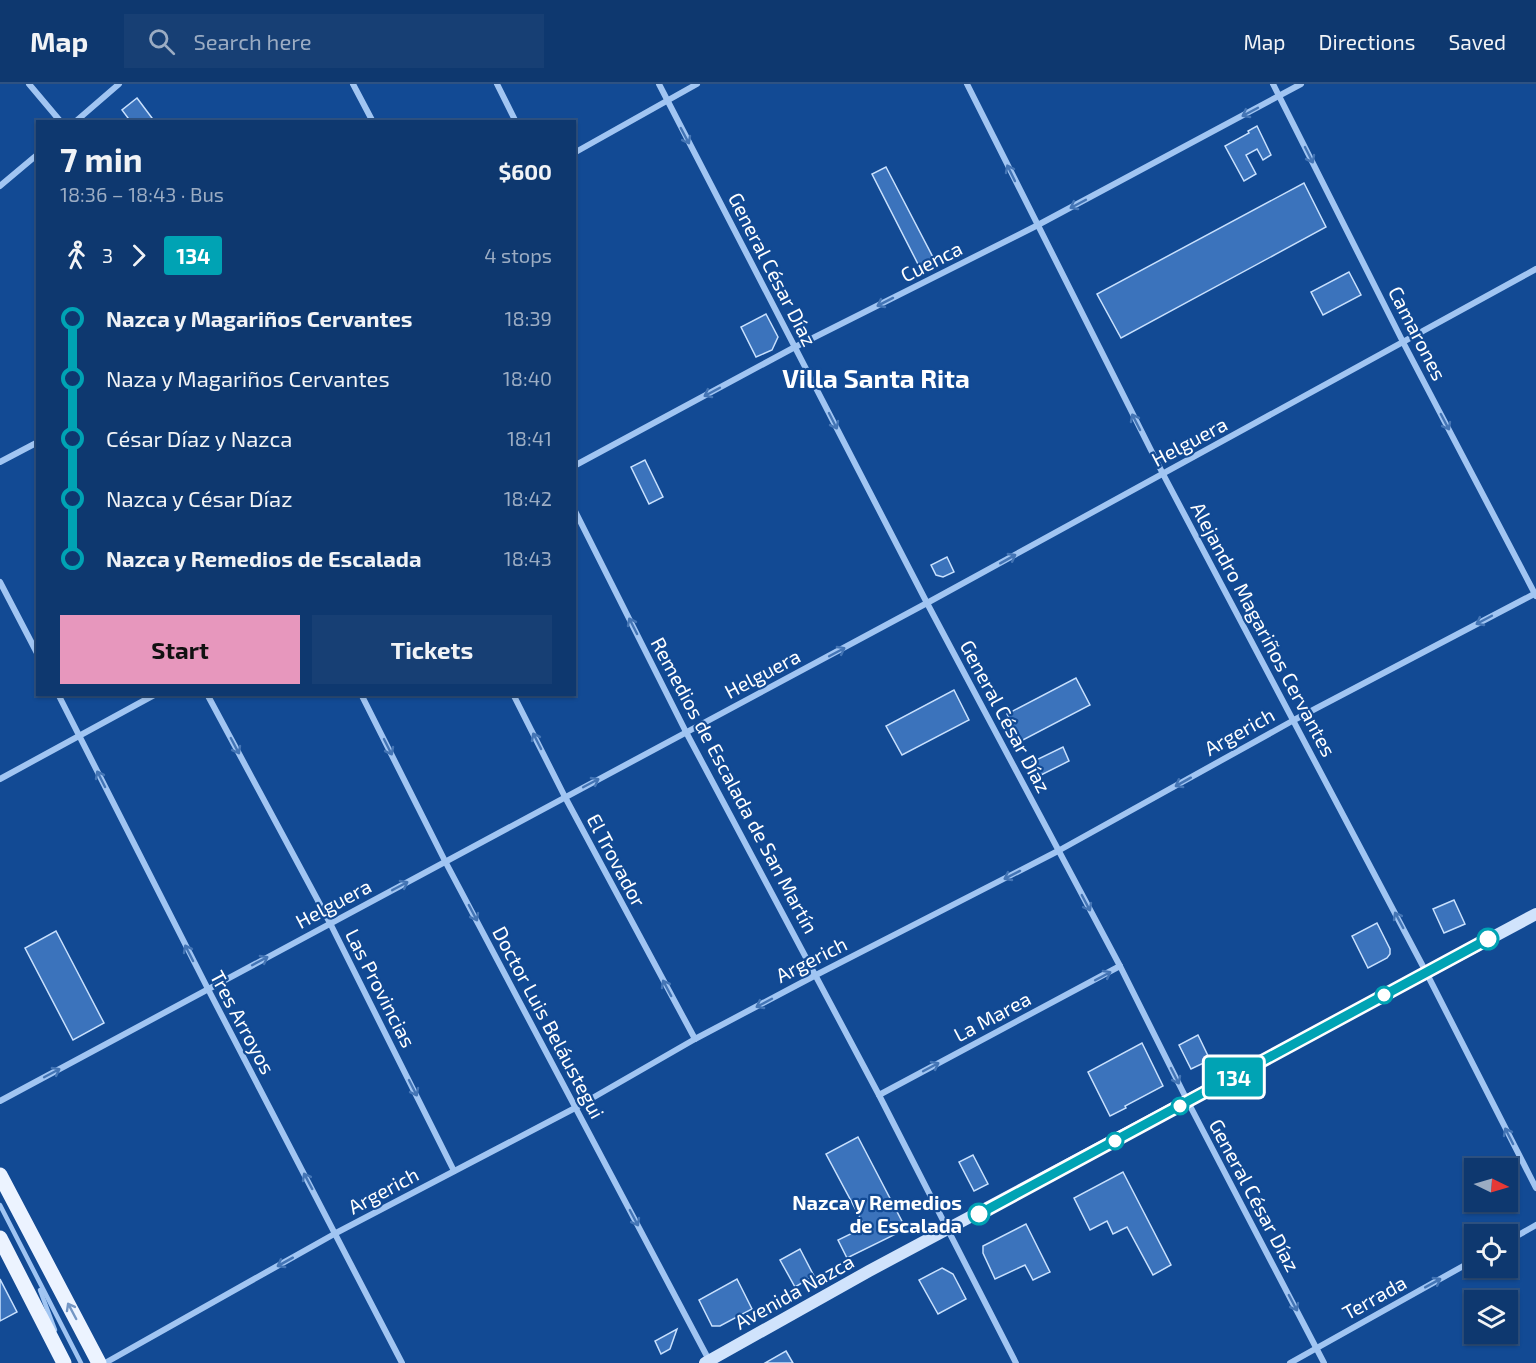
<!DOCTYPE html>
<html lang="en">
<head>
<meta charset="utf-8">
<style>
  body { margin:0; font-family:"Exo 2",sans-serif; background:#173f74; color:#f1f3f6; height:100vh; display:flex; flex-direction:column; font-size:22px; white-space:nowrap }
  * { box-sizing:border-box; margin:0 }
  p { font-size:20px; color:#9bacc3 }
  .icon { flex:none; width:33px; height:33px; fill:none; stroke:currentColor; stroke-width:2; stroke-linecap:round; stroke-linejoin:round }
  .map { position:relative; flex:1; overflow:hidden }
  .panel { position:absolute; left:36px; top:36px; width:540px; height:576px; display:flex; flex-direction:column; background:#0e386f; border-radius:0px; box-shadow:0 2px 4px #0004,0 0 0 2px #2e5282 }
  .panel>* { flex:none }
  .badge { padding:0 12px; border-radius:4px; font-size:21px; line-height:39px }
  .needle { width:39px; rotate:95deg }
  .tools { position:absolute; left:1464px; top:1074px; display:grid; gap:12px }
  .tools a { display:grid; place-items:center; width:54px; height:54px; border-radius:0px; background:#0e386f; box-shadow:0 2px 4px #0004,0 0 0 2px #2e5282; font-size:30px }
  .map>.badge { position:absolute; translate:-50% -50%; box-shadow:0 0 0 3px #fff }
  .legs { display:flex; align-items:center; gap:9px; height:66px; padding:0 24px; font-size:20px }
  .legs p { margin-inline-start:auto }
  .summary { display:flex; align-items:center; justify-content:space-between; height:102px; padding:0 24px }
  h1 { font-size:33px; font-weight:700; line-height:45px }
  .primary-button { display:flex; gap:12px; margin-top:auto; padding:12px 24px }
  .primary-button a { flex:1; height:69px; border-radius:0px; background:#e797bd; color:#111; font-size:24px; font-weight:700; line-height:69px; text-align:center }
  .primary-button a+a { background:#173f74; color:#f1f3f6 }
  ul { padding:0 24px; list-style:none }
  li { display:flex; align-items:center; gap:21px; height:60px; font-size:22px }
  li i { display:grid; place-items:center; width:9px; height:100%; margin:0 8px; background:currentColor }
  li i::after { content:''; width:15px; height:15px; margin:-8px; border:4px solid; border-radius:50%; background:#0e386f }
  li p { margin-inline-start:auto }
  li:first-child i { background:linear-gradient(#0000 50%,currentColor 0) }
  li:last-child i { background:linear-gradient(currentColor 50%,#0000 0) }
  header { display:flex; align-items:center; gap:36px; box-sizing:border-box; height:84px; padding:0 30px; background:#0e386f; border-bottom:2px solid #2e5282 }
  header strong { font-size:28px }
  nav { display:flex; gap:33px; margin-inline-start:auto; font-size:21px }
  .search { width:420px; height:54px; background:#173f74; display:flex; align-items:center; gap:15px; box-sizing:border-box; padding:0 21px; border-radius:0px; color:#9bacc3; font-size:22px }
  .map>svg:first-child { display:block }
  .building { fill:#3b73bc; stroke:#c8e0fd; stroke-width:1.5 }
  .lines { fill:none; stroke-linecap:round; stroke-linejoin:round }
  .service { stroke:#a1c5f2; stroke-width:4.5 }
  .minor { stroke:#a1c5f2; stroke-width:6 }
  .secondary { stroke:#d0e3fc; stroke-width:12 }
  .primary { stroke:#ecf3ff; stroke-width:15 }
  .oneway { stroke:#4475b5 }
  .oneway2 { stroke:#7496c4 }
  .line-1-casing { stroke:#fff; stroke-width:14 }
  .line-1 { stroke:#00a3b4; stroke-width:9 }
  .stop-1-dot { fill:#fff; stroke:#00a3b4; stroke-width:3 }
  .labels { text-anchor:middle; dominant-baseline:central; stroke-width:4.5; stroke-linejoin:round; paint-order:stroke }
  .street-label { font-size:20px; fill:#fff; stroke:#124a94 }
  .stop-label { font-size:20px; font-weight:bold; fill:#fff; stroke:#124a94; text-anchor:end }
  .district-label { font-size:26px; font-weight:bold; fill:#fff; stroke:#124a94 }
</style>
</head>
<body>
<header>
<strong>Map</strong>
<div class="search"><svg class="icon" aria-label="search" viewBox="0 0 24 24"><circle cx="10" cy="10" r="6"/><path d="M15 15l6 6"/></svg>Search here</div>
<nav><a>Map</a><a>Directions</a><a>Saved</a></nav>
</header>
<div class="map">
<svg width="1536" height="1279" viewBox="0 0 1536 1279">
  <rect width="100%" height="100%" fill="#124a94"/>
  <!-- building -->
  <g class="building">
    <polygon points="137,14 155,38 131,38 122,26"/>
    <polygon points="1257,42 1271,71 1263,76 1257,65 1246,71 1256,90 1244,97 1225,62 1249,49 1248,47"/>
    <polygon points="886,83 936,179 921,186 872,90"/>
    <polygon points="1304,99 1326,143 1121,254 1097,210"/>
    <polygon points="1349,188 1361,211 1323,231 1311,208"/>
    <polygon points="766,230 778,253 772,266 756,273 741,243"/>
    <polygon points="645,376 663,413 649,420 631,383"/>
    <polygon points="947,473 954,488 943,493 936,491 931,481"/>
    <polygon points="1076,594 1090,621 1021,657 1007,630"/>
    <polygon points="954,606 969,636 902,671 886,642"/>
    <polygon points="1063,663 1069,677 1039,692 1032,678"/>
    <polygon points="1454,816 1465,840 1444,849 1433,825"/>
    <polygon points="1377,839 1390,865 1390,870 1387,874 1368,884 1352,852"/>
    <polygon points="56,847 104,939 73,956 25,864"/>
    <polygon points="1198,951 1210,976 1191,985 1179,961"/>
    <polygon points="1142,959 1163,1002 1125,1022 1126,1024 1110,1032 1088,988"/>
    <polygon points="858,1053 906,1145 847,1174 838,1156 865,1143 826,1070"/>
    <polygon points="973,1071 988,1100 974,1107 959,1078"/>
    <polygon points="1123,1088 1171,1181 1153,1191 1127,1143 1113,1150 1107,1137 1090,1146 1074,1114"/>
    <polygon points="1026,1140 1050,1188 1033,1196 1025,1181 995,1195 983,1169 983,1162"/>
    <polygon points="800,1165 814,1192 795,1203 780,1176"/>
    <polygon points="942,1184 953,1190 966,1215 938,1230 919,1196"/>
    <polygon points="0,1195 17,1228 0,1237"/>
    <polygon points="737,1195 752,1225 720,1242 712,1242 699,1216"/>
    <polygon points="677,1245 670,1265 661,1270 655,1257"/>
    <polygon points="786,1267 793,1279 765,1279"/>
  </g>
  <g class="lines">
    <!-- service -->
    <g class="service">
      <polyline points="0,1121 81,1279"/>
      <polyline points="40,1206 55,1246"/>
    </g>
    <!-- minor -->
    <g class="minor">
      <polyline points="29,0 61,38"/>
      <polyline points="353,0 373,38"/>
      <polyline points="497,0 516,38"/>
      <polyline points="659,0 927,519 1120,882 1188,1018 1324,1279"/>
      <polyline points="967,0 1163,390 1426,888 1536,1104"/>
      <polyline points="1273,0 1404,260 1536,512"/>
      <polyline points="75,38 119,0"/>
      <polyline points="574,69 697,0"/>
      <polyline points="0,102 38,70"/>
      <polyline points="0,378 38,358"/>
      <polyline points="574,382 795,263 1036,142 1301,0"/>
      <polyline points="574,425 686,648 879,1011 1016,1279"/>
      <polyline points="0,498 38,571"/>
      <polyline points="58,610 208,905 402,1279"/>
      <polyline points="207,610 330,839 454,1087"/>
      <polyline points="361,610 445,777 710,1278"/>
      <polyline points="513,610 565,713 695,955"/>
      <polyline points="0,695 156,610"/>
      <polyline points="879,1011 1120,882"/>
      <polyline points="0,1017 927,519 1536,185"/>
      <polyline points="1508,1157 1536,1141"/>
      <polyline points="105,1279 336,1149 575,1024 695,955 816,891 1058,767 1294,636 1536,509"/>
      <polyline points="1290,1279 1474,1176"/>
    </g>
    <!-- secondary -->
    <polyline class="secondary" points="705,1279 869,1187 1536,830"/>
    <!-- primary -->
    <g class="primary">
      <polyline points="0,1091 99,1279"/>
      <polyline points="0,1154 64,1279"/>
    </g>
  </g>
  <!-- one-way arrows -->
  <defs><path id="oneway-shaft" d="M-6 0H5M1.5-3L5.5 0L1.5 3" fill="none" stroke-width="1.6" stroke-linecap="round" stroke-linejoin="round" transform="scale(1.5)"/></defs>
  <g class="oneway">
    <use href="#oneway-shaft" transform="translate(1250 28) rotate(152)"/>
    <use href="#oneway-shaft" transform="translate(685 52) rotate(62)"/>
    <use href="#oneway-shaft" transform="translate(1309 71) rotate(63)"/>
    <use href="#oneway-shaft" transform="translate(1011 89) rotate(-116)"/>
    <use href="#oneway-shaft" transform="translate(1078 120) rotate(152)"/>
    <use href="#oneway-shaft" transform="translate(885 218) rotate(153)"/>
    <use href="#oneway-shaft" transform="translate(712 308) rotate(152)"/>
    <use href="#oneway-shaft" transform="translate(833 337) rotate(63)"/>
    <use href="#oneway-shaft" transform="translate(1136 338) rotate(-117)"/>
    <use href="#oneway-shaft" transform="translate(1445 338) rotate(62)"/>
    <use href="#oneway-shaft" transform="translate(1008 475) rotate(-29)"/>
    <use href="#oneway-shaft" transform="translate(1484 536) rotate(152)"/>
    <use href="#oneway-shaft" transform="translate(633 542) rotate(-117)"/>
    <use href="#oneway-shaft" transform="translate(837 568) rotate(-28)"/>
    <use href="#oneway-shaft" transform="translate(537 657) rotate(-117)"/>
    <use href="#oneway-shaft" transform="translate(235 662) rotate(62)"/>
    <use href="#oneway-shaft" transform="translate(388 663) rotate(63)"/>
    <use href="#oneway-shaft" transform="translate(101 695) rotate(-117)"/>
    <use href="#oneway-shaft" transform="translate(1183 698) rotate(151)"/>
    <use href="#oneway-shaft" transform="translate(591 699) rotate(-28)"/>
    <use href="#oneway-shaft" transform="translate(1012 791) rotate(153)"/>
    <use href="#oneway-shaft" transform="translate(400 802) rotate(-28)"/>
    <use href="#oneway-shaft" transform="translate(1086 819) rotate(62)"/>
    <use href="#oneway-shaft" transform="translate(473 829) rotate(62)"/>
    <use href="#oneway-shaft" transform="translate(1399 836) rotate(-118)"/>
    <use href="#oneway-shaft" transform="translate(189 869) rotate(-117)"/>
    <use href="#oneway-shaft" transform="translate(260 877) rotate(-28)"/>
    <use href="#oneway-shaft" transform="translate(1103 892) rotate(-28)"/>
    <use href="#oneway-shaft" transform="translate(667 904) rotate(-118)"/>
    <use href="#oneway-shaft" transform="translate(764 919) rotate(152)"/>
    <use href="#oneway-shaft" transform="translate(931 983) rotate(-28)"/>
    <use href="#oneway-shaft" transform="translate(52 989) rotate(-28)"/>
    <use href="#oneway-shaft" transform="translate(1175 992) rotate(63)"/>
    <use href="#oneway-shaft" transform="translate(413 1004) rotate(63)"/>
    <use href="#oneway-shaft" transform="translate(1509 1052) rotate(-117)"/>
    <use href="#oneway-shaft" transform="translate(308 1097) rotate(-118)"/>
    <use href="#oneway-shaft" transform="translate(634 1134) rotate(62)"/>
    <use href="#oneway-shaft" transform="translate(285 1178) rotate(151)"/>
    <use href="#oneway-shaft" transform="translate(1433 1199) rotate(-29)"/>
    <use href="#oneway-shaft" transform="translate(1293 1219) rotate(62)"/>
  </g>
  <use class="oneway2" href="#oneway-shaft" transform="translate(72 1227) rotate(-118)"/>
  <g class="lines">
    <defs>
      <polyline id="line-1" points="979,1130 1488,855"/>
    </defs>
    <!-- line-1 casing -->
    <use href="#line-1" class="line-1-casing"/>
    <!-- line-1 -->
    <use href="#line-1" class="line-1"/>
  </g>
  <!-- markers -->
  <g class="stop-1-dot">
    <circle cx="1488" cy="855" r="10"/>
    <circle cx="1384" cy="911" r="8"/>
    <circle cx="1180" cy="1022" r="8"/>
    <circle cx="1115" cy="1057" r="8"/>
    <circle cx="979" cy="1130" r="10"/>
  </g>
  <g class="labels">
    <!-- street labels -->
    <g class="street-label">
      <text transform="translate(931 177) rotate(-27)">Cuenca</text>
      <text transform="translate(773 185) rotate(63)">General César Díaz</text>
      <text transform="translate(1418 249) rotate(63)">Camarones</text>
      <text transform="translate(1189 357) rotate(-28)">Helguera</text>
      <text transform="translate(1264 545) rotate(62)">Alejandro Magariños Cervantes</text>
      <text transform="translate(762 589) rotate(-28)">Helguera</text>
      <text transform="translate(1006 632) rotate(62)">General César Díaz</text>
      <text transform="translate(1239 647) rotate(-29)">Argerich</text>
      <text transform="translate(735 701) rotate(62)">Remedios de Escalada de San Martín</text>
      <text transform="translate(617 776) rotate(62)">El Trovador</text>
      <text transform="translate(333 819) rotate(-28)">Helguera</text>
      <text transform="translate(811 875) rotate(-27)">Argerich</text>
      <text transform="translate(381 904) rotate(63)">Las Provincias</text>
      <text transform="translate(992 932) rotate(-28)">La Marea</text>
      <text transform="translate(243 938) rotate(62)">Tres Arroyos</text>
      <text transform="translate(549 938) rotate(62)">Doctor Luis Beláustegui</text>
      <text transform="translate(383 1106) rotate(-28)">Argerich</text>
      <text transform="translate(1255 1111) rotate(62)">General César Díaz</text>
      <text transform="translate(794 1207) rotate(-29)">Avenida Nazca</text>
      <text transform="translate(1374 1213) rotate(-29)">Terrada</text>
    </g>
    <!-- stop labels -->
    <g class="stop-label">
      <text x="962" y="1118">Nazca y Remedios<tspan x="962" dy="23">de Escalada</tspan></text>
    </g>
    <!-- district labels -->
    <g class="district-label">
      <text x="876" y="293">Villa Santa Rita</text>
    </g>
  </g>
</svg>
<div class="tools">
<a><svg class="needle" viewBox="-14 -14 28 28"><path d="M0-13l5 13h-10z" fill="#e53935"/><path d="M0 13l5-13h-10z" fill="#9bacc3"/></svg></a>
<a><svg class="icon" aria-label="locate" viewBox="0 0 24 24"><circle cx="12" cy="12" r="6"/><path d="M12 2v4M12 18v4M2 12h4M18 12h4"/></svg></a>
<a><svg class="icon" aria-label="layers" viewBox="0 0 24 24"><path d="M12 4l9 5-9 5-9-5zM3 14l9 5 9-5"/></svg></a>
</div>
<b class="badge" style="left:1234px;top:993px;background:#00a3b4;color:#fff">134</b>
<section class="panel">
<div class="summary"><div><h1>7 min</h1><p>18:36 – 18:43 · Bus</p></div><b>$600</b></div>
<div class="legs"><svg class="icon" aria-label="walk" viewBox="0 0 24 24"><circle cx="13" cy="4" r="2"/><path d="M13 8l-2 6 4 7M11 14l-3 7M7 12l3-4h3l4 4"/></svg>3<svg class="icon" aria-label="forward" viewBox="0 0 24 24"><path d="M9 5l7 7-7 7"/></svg><b class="badge" style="background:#00a3b4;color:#fff">134</b><p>4 stops</p></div>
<ul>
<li><i style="color:#00a3b4"></i><b>Nazca y Magariños Cervantes</b><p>18:39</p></li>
<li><i style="color:#00a3b4"></i><span>Naza y Magariños Cervantes</span><p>18:40</p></li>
<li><i style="color:#00a3b4"></i><span>César Díaz y Nazca</span><p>18:41</p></li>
<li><i style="color:#00a3b4"></i><span>Nazca y César Díaz</span><p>18:42</p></li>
<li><i style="color:#00a3b4"></i><b>Nazca y Remedios de Escalada</b><p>18:43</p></li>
</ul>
<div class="primary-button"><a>Start</a><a>Tickets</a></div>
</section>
</div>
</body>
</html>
